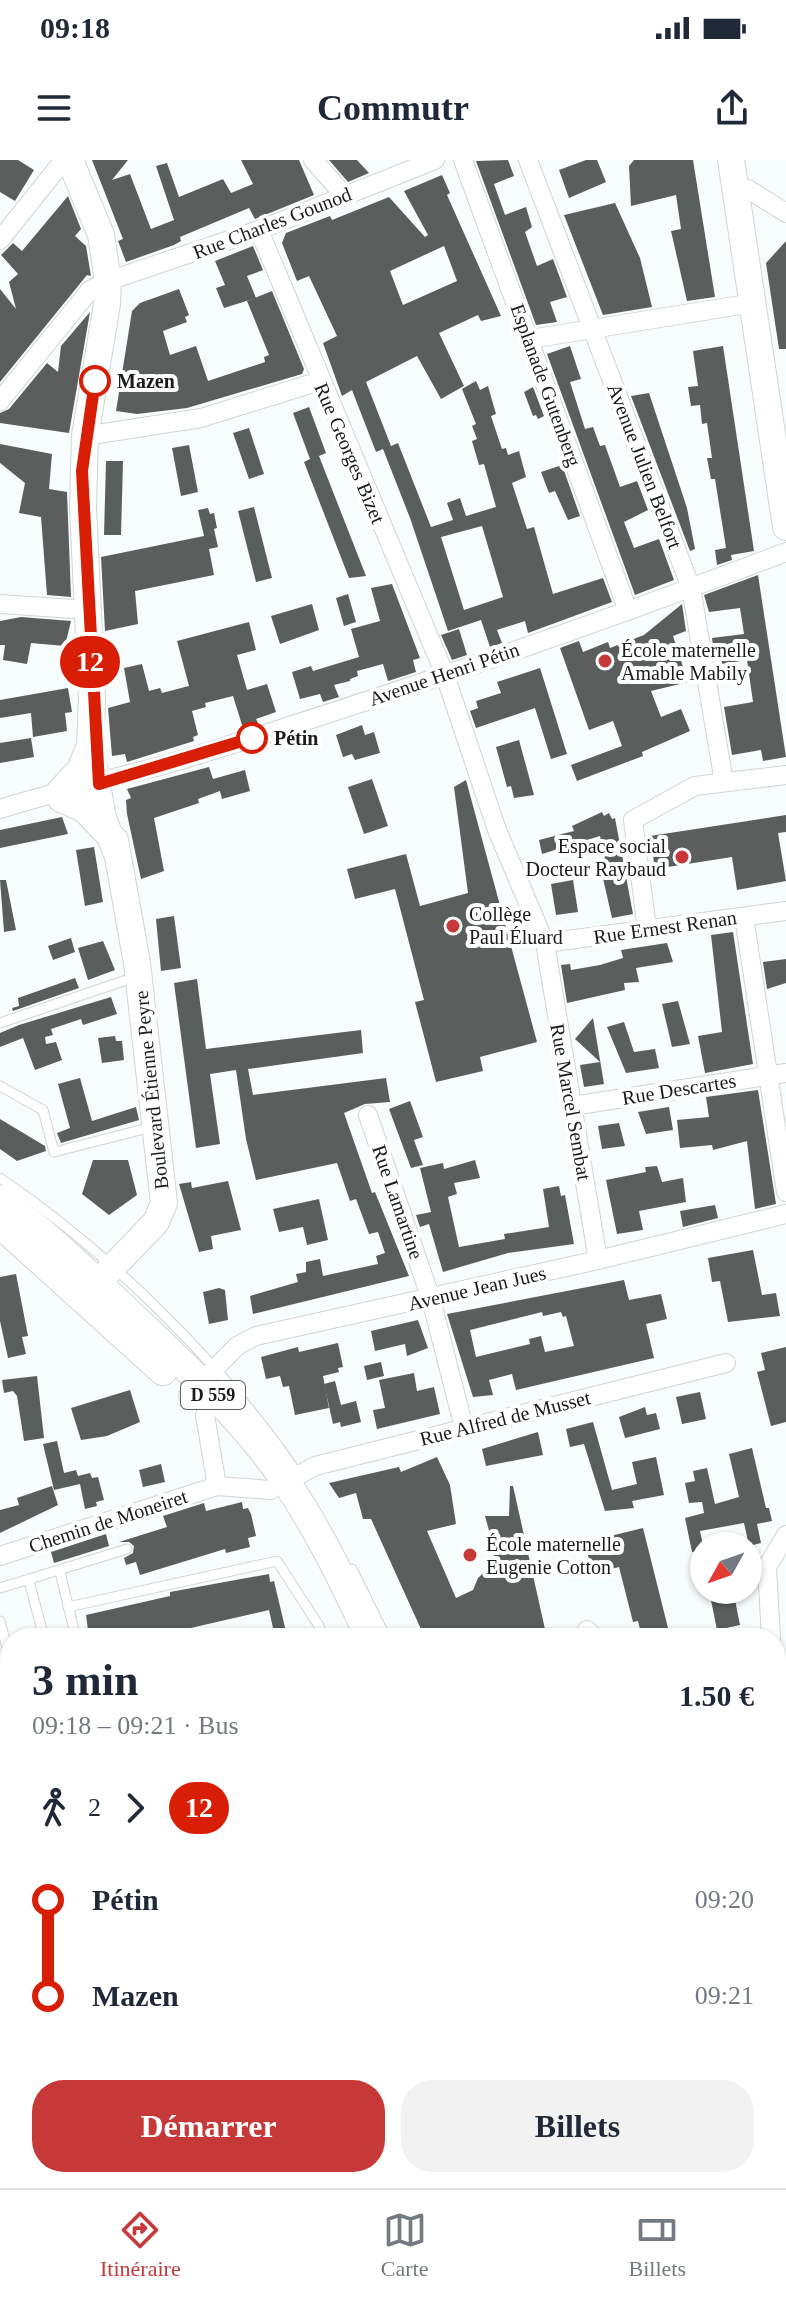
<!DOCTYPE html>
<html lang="fr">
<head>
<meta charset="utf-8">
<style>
  body { margin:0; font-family:Georgia,serif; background:#f2f2f3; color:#1f2937; height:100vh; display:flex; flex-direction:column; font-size:30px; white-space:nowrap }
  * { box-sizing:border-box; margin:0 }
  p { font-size:26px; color:#747a83 }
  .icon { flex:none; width:44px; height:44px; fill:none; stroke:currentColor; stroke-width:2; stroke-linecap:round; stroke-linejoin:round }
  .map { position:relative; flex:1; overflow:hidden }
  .side { position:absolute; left:0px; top:1468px; width:786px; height:560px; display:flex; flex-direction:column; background:#fff; border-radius:32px 32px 0 0; box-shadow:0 2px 6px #0004 }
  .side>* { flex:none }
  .badge { padding:0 16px; border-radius:26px; font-size:28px; line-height:52px }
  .needle { width:52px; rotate:230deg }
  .fabs { position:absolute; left:690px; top:1372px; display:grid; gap:16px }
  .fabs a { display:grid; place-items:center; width:72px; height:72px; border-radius:50%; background:#fff; box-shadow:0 2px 6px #0004; font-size:40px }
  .map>.badge { position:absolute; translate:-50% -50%; box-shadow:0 0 0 4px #fff }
  .legs { display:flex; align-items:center; gap:12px; height:88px; padding:0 32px; font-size:26px }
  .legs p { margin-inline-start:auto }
  .overview { display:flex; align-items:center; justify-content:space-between; height:136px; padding:0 32px }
  h1 { font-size:44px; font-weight:600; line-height:60px }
  .cta { display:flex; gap:16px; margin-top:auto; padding:16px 32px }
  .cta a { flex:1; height:92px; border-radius:32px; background:#c73838; color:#fff; font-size:32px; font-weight:600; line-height:92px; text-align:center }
  .cta a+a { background:#f2f2f3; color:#1f2937 }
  ul { padding:0 32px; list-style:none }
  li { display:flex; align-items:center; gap:28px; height:96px; font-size:30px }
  li i { display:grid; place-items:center; width:12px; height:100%; margin:0 10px; background:currentColor }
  li i::after { content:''; width:20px; height:20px; margin:-10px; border:6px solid; border-radius:50%; background:#fff }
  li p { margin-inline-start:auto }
  li:first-child i { background:linear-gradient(#0000 50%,currentColor 0) }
  li:last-child i { background:linear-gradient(currentColor 50%,#0000 0) }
  .status { display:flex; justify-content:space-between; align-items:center; height:56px; padding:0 40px; background:#fff; direction:ltr }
  .status svg { height:22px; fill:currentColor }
  header { display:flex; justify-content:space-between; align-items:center; height:104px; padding:0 32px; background:#fff; font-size:36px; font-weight:600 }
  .tabs { display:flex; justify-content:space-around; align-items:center; height:112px; border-top:2px solid #e0e1e3; background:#fff; font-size:22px; color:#747a83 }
  .tabs a { display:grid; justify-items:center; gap:4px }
  .tabs .selected { color:#c73838 }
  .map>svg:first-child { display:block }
  .building { fill:#5a5f5e; fill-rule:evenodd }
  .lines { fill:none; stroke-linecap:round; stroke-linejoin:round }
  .lane-casing { stroke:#cfd6d4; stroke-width:11 }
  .street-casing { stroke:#cfd6d4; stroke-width:20 }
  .secondary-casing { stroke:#cfd6d4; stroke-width:28 }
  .primary-casing { stroke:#cfd6d4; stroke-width:30 }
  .lane { stroke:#fff; stroke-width:9 }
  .street { stroke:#fff; stroke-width:18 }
  .secondary { stroke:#fff; stroke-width:26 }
  .primary { stroke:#fff; stroke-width:28 }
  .line-1-casing { stroke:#fff; stroke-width:18 }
  .line-1 { stroke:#d81e05; stroke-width:12 }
  .stop-1-dot { fill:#fff; stroke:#d81e05; stroke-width:4 }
  .poi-dot { fill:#c73838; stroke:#fff; stroke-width:3 }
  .labels { text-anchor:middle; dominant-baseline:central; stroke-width:8; stroke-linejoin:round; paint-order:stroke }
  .shield { fill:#fff; stroke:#5f6060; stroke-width:2 }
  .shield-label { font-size:18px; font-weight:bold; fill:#1a1c1c }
  .street-label { font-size:20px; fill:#1a1c1c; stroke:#fff }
  .stop-label { font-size:20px; font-weight:bold; fill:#1a1c1c; stroke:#fff; text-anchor:start }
  .poi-label { font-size:20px; fill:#1a1c1c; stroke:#fff; text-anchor:start }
</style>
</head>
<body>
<div class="status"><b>09:18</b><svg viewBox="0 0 49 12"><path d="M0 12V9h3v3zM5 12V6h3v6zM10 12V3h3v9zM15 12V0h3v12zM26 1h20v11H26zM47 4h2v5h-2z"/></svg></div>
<header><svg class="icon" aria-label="menu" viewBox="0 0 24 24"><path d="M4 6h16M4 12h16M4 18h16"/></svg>Commutr<svg class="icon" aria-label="share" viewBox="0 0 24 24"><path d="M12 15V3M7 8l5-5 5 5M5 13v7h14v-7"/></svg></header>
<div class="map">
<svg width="786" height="2028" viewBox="0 0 786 2028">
  <rect width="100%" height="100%" fill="#f7fdfc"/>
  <!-- building -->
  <g class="building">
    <polygon points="0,0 18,0 34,10 15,41 0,32"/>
    <polygon points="92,0 128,0 112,20 130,14 151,69 174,60 156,6 167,3 179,37 223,19 231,33 253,24 241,0 299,0 314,35 255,59 249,48 180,77 181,81 174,85 126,102 118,81 123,79"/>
    <polygon points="329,0 357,0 369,13 348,22"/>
    <polygon points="508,0 514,16 494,24 505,55 526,47 532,67 525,72 537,106 553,99 567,137 550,142 557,162 536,165 476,1"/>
    <polygon points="586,0 597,0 606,22 569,38 559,10"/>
    <polygon points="634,0 693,0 715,137 687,141 671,71 681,69 676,35 631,46 629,6"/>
    <path d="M442 15 450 33 447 35 501 156 481 161 478 155 439 173 464 226 441 239 417 196 366 222 391 286 398 283 431 367 453 360 447 343 460 338 466 356 496 347 484 304 479 305 472 281 477 279 472 266 476 264 462 229 476 221 480 230 488 226 496 254 491 256 502 289 506 288 508 295 519 291 526 317 512 323 527 369 534 367 553 434 603 418 612 442 528 473 525 461 497 470 502 483 490 487 481 460 448 471 410 358 383 289 376 292 352 230 342 236 323 183 337 176 309 116 297 121 282 83 286 73 330 56 332 60 389 37 425 77 428 75 404 31ZM444 86 457 121 403 145 390 111ZM482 366 503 437 464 450 441 377Z"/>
    <polygon points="68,36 81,69 75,76 86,86 91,116 87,115 0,222 0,129 16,149 9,122 18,114 1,95 13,83 22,91"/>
    <polygon points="615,43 640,98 652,147 603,155 564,55"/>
    <polygon points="786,81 786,189 779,189 766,103"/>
    <polygon points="253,86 263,110 247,116 256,138 224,148 216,128 225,125 215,101"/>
    <polygon points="179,129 189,155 185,157 187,162 163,171 170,195 196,186 208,221 265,202 264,197 269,195 247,141 272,131 304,209 302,214 187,248 137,254 116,251 132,151 140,143"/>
    <polygon points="90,152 69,273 0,263 0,253 9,249 47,203 58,212 61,186"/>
    <polygon points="570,186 581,219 570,222 585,269 593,267 600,286 605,285 620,327 637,321 648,350 624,362 634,388 659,379 674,420 635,435 547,194"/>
    <polygon points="723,186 754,391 731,395 732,400 717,405 715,390 726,388 715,319 711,319 707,298 712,298 707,263 702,264 700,245 691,246 688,227 698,226 693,191"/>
    <polygon points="533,227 544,256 538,259 536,255 533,256 524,232"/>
    <polygon points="649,233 687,348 695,389 690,391 631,236"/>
    <polygon points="309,247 326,293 319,296 366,416 349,418 304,302 310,299 293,253"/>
    <polygon points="249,268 264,314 249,319 233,273"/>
    <polygon points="0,284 52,294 49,329 67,332 71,437 47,435 41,357 19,353 25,323 0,303"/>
    <polygon points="189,285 198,332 181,336 172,288"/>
    <polygon points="106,301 123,301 121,375 104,375"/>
    <polygon points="562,305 580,356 568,360 555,331 549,333 541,312"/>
    <polygon points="254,347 272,418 256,422 238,351"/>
    <polygon points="208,348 210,354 214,353 217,368 214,369 218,387 209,389 214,415 135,431 138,464 105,471 101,397 204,376 198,350"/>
    <polygon points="758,415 786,597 763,601 761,590 732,595 724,547 753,542 747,500 722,504 721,493 714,494 712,478 744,474 740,448 709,452 704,435"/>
    <polygon points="392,424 420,498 413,500 416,512 388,521 383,504 357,511 358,516 350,519 350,521 334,525 339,537 323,542 320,534 300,539 292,512 311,506 313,511 359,497 351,469 380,461 371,428"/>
    <polygon points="348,434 356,462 344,466 336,438"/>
    <polygon points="312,444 319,470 280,484 271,456"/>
    <polygon points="682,444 686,471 673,476 688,522 651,531 661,557 681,549 690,571 642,592 643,596 577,621 571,605 622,586 613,561 589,570 560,488 579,481 583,492 608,482 610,488 644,475"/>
    <polygon points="21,457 71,461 65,486 31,483 27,504 3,500 5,485 0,485 0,461"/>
    <polygon points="249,462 256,490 237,495 247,530 267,524 276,552 256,559 258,563 243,568 233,536 205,543 206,547 192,551 198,575 193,577 194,581 127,602 125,594 112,596 108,548 130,542 124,508 142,504 149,531 160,528 162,533 189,526 177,481"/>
    <polygon points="459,469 467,495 452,500 441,475"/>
    <polygon points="540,508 567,594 551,599 535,548 476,568 470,551 478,548 476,541 501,533 497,522"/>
    <polygon points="68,528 72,552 65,553 67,571 33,577 31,553 0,558 0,540"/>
    <polygon points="362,565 365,575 374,572 380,593 355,600 352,594 343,597 336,575"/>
    <polygon points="31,578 34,597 0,603 0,583"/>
    <polygon points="519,580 534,635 514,638 511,626 507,627 496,587"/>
    <polygon points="209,607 213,619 245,610 250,631 222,639 220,631 198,639 199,643 154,658 164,711 141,719 127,654 126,640 131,638 127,629"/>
    <polygon points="372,619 388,666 364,674 348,627"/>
    <polygon points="466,620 537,882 480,897 483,911 436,922 415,842 424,840 395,729 355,739 347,709 406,694 420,746 468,733 454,627"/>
    <polygon points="602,652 604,656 609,653 612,659 615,658 633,754 612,758 602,714 608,713 600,676 542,694 539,680 574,671 572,666"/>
    <polygon points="786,655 786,672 778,673 786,721 737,730 732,697 655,709 650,676"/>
    <polygon points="62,657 68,674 0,688 0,670"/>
    <polygon points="94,687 103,742 85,746 76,690"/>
    <polygon points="0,720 6,720 16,770 4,772"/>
    <polygon points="573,720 578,752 556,755 551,724"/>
    <polygon points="174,756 181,808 161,811 156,759"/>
    <polygon points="733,772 753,904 705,913 698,876 722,872 711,775"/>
    <polygon points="71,778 75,792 53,800 48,786"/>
    <polygon points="103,781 115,810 88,820 78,788"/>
    <polygon points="667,783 673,802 636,808 639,822 624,823 625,830 567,843 561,805 570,804 571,810 600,805 623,798 621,790"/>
    <polygon points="786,799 786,823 767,829 763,802"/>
    <polygon points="75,818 79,828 13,851 12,848 19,846 18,838"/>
    <polygon points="197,819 206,889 361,870 363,893 248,909 253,935 386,918 390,942 365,944 344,953 372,1033 375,1032 409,1116 253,1154 250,1136 298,1122 296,1114 306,1112 306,1102 320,1099 323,1116 378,1104 376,1096 385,1093 378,1072 369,1074 356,1039 350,1041 337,1003 256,1020 246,979 236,910 210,914 220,984 196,988 174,823"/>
    <polygon points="111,837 117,854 83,865 81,859 51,869 53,875 45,877 46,884 56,882 62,900 35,910 23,878 0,887 0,873 19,865"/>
    <polygon points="678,841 690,884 672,887 662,844"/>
    <polygon points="593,858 604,924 584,927 580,905 600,902 575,879"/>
    <polygon points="624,862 634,892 655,889 659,908 626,913 607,867"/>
    <polygon points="115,876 116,881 122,881 124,900 102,903 98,878"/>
    <polygon points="80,918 92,961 136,947 139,960 61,983 57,973 70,968 58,924"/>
    <polygon points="758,930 776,1044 755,1049 747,981 713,990 712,985 680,988 677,960 709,957 706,937"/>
    <polygon points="410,941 423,977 414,980 423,1005 411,1008 389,949"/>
    <polygon points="669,947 673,970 646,974 638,952"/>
    <polygon points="0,959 45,986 46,991 17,1001 0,989"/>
    <polygon points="619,963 625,986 602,989 598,966"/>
    <polygon points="93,1000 128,1000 137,1035 109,1055 82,1034"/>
    <polygon points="475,1000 480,1018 454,1023 457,1034 448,1037 459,1087 505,1079 504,1074 549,1067 543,1029 559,1026 561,1036 565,1035 574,1084 508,1093 443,1112 429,1064 420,1067 416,1055 431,1052 420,1008 443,1003 444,1009"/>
    <polygon points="657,1006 662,1022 683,1018 686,1042 639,1051 643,1070 617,1074 606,1020 646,1012 645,1007"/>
    <polygon points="228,1021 241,1070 211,1076 213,1089 199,1092 179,1024 191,1022 192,1028"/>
    <polygon points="319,1039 328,1080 307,1085 303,1067 279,1072 273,1049"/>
    <polygon points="715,1045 718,1058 683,1067 680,1051"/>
    <polygon points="753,1090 762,1135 776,1133 780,1156 728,1162 720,1121 712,1122 708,1098"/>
    <polygon points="16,1114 28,1176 22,1177 26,1194 8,1198 0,1161 0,1117"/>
    <path d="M624 1120 629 1140 661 1134 667 1159 646 1164 654 1198 516 1230 512 1214 489 1220 493 1235 473 1237 447 1154ZM542 1152 543 1156 561 1152 563 1157 566 1156 574 1186 545 1192 541 1176 529 1179 530 1184 476 1197 470 1170Z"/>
    <polygon points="219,1128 225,1130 228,1160 209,1164 203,1132"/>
    <polygon points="418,1160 428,1188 407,1196 405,1184 375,1191 371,1171"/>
    <polygon points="338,1183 343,1207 338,1208 339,1212 323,1216 329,1248 295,1255 289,1226 283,1227 280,1216 266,1219 261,1197 298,1187 299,1192"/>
    <polygon points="786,1187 786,1262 771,1266 757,1212 765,1210 761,1193"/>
    <polygon points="381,1202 384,1216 367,1220 364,1206"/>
    <polygon points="414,1213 417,1231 434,1227 440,1254 377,1269 373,1250 385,1248 379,1220"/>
    <polygon points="37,1216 44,1278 24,1281 17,1236 13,1231 4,1233 2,1220"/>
    <polygon points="335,1221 341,1245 356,1241 361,1262 341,1267 340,1262 333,1264 324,1224"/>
    <polygon points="130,1230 140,1262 107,1276 81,1280 71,1248"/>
    <polygon points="700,1232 706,1259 682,1264 676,1237"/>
    <polygon points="645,1247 647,1255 656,1253 660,1269 625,1278 619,1257"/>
    <polygon points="593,1262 612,1330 637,1324 632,1302 656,1297 664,1335 632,1341 634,1348 605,1351 584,1284 570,1287 566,1269"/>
    <polygon points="538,1272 543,1295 486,1306 482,1289"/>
    <polygon points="57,1281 64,1313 76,1310 78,1316 90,1313 92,1318 98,1317 104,1340 96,1342 97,1346 85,1349 80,1324 54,1330 43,1284"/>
    <polygon points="752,1288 766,1348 769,1348 772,1361 757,1364 761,1383 749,1386 744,1363 700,1371 704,1390 692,1392 685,1358 704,1353 702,1342 689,1343 685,1323 695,1321 693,1311 707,1308 715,1344 739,1337 729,1294"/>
    <polygon points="437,1297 450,1325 456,1364 427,1371 456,1438 473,1430 478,1418 489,1408 495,1392 485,1356 509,1356 510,1326 513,1326 547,1478 425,1478 371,1359 363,1359 356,1333 339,1338 329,1323 399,1307 401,1312"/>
    <polygon points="161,1304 165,1322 143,1327 139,1310"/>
    <polygon points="52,1326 58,1345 0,1373 0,1350 19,1345 17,1338"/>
    <polygon points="242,1342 243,1349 248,1348 251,1354 256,1376 248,1378 250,1387 226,1393 225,1389 140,1415 136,1402 126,1405 124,1398 133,1393 134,1386 129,1382 119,1382 167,1367 163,1356 204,1343 206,1351"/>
    <polygon points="643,1368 669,1472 645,1478 642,1478 638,1461 633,1462 619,1407 593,1414 586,1388 596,1385 594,1380"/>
    <polygon points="106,1374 109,1386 54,1403 51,1392"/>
    <polygon points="269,1414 270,1422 274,1421 287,1476 275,1477 269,1450 147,1478 89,1478 86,1455 170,1436 170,1432"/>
    <polygon points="709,1430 733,1430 740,1465 717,1470"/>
  </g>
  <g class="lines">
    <defs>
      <g id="lane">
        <polyline points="0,863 135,817"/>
        <polyline points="0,926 43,950 54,992 152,967"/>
        <path d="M0 1018C108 1091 227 1208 299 1316"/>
        <polyline points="352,1409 386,1478"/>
        <polyline points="60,1412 76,1478"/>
        <polyline points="29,1421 44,1478"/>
        <polyline points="0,1428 127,1389"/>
        <polyline points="68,1447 277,1401 319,1466 323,1478"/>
        <polyline points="0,1461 10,1499"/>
        <polyline points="744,1478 770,1473"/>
        <polyline points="0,1525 10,1523"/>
        <polyline points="0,1656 10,1654"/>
        <polyline points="0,1893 10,1890"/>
        <polyline points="0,1956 10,1950"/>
        <polyline points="212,2018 215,2028"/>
        <polyline points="760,2028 786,2014"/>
      </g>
      <g id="street">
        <polyline points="313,0 344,35"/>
        <polyline points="463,0 628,451"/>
        <polyline points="528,0 691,428 724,622"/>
        <polyline points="736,31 748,29 786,53"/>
        <polyline points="259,70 445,515 497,670 545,783 598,1100"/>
        <polyline points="0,80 64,0"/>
        <polyline points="530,179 753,143"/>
        <polyline points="0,241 90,130 108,121 259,70 435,0"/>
        <polyline points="85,276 201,258 320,221"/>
        <polyline points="0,444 88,450"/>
        <path d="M0 649C62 629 125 617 188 598 389 536 589 467 786 392"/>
        <polyline points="744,757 786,1032"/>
        <polyline points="647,769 633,660 695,626 786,615"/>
        <polyline points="545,783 786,751"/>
        <polyline points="572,946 786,913"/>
        <polyline points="368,955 431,1139 464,1268"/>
        <polyline points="188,1236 237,1186 256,1176 598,1100 786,1054"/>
        <polyline points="205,1255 217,1326"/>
        <polyline points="286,1322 315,1306 726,1203"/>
        <polyline points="0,1396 217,1326 271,1330"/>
        <polyline points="587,1470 596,1478"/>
        <polyline points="771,1478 767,1407 786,1375"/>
        <polyline points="776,1509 786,1573"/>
        <polyline points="0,1934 10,1929"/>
        <polyline points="0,1976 10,1970"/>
        <polyline points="402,2018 409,2028"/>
      </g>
      <g id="secondary">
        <polyline points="70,0 101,75 108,121 107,144 85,276 83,347 92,540 90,586 103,658 117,694"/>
        <polyline points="731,0 786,367"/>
        <polyline points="60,631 80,610 90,586"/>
        <polyline points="61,639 84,649 109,675"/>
        <polyline points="84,1137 156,1062 164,1043 137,803 115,680"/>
      </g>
      <g id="primary">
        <path d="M0 1039C53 1078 98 1124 146 1169 195 1216 248 1265 286 1322 319 1370 345 1425 370 1478"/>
        <polyline points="0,1064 163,1211"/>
        <polyline points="553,2018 558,2028"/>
        <polyline points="578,2018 582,2028"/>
      </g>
    </defs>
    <!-- lane casing -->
    <use href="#lane" class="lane-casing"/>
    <!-- street casing -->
    <use href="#street" class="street-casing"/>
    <!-- secondary casing -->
    <use href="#secondary" class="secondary-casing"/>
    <!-- primary casing -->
    <use href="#primary" class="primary-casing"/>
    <!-- lane -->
    <use href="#lane" class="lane"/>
    <!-- street -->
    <use href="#street" class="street"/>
    <!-- secondary -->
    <use href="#secondary" class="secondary"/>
    <!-- primary -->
    <use href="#primary" class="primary"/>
  </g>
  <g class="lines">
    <defs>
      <polyline id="line-1" points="95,221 82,311 99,624 252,578"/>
    </defs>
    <!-- line-1 casing -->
    <use href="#line-1" class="line-1-casing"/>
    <!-- line-1 -->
    <use href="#line-1" class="line-1"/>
  </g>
  <!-- markers -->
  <g class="stop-1-dot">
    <circle cx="95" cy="221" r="14"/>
    <circle cx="252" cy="578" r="14"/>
  </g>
  <g class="poi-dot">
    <circle cx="605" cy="501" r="8"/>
    <circle cx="682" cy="697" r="8"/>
    <circle cx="453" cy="766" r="8"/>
    <circle cx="470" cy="1395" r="8"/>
  </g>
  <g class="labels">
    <!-- shield labels -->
    <rect class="shield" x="181" y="1221" width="64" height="28" rx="6"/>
    <g class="shield-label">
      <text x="213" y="1235">D 559</text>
    </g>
    <!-- street labels -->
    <g class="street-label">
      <text transform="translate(272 63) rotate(-21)">Rue Charles Gounod</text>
      <text transform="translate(546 225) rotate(70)">Esplanade Gutenberg</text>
      <text transform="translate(350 293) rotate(67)">Rue Georges Bizet</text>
      <text transform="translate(645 306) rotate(69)">Avenue Julien Belfort</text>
      <text transform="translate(444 514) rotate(-19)">Avenue Henri Pétin</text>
      <text transform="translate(665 767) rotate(-8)">Rue Ernest Renan</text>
      <text transform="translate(679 929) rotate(-9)">Rue Descartes</text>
      <text transform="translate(151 930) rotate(-96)">Boulevard Étienne Peyre</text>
      <text transform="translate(571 942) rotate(80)">Rue Marcel Sembat</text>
      <text transform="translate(398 1042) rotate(71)">Rue Lamartine</text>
      <text transform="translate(477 1128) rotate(-13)">Avenue Jean Jues</text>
      <text transform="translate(505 1258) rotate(-14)">Rue Alfred de Musset</text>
      <text transform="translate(108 1361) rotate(-18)">Chemin de Moneiret</text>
    </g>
    <!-- stop labels -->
    <g class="stop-label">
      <text x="117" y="221">Mazen</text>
      <text x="274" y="578">Pétin</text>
    </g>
    <!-- poi labels -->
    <g class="poi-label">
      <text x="621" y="490">École maternelle<tspan x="621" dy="23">Amable Mabily</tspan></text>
      <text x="666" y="686" text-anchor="end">Espace social<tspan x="666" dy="23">Docteur Raybaud</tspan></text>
      <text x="469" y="754">Collège<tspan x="469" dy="23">Paul Éluard</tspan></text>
      <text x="486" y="1384">École maternelle<tspan x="486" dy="23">Eugenie Cotton</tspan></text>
    </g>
  </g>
</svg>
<div class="fabs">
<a><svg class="needle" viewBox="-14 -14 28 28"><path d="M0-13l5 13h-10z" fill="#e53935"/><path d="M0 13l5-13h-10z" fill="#747a83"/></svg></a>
</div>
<b class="badge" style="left:90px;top:502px;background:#d81e05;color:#fff">12</b>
<section class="side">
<div class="overview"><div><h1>3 min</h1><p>09:18 – 09:21 · Bus</p></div><b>1.50 €</b></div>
<div class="legs"><svg class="icon" aria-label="walk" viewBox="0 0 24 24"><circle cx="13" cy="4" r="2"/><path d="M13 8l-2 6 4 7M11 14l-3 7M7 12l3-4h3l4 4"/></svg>2<svg class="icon" aria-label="forward" viewBox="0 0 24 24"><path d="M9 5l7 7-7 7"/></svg><b class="badge" style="background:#d81e05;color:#fff">12</b></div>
<ul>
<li><i style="color:#d81e05"></i><b>Pétin</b><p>09:20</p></li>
<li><i style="color:#d81e05"></i><b>Mazen</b><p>09:21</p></li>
</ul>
<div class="cta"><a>Démarrer</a><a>Billets</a></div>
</section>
</div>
<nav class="tabs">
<a class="selected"><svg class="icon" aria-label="directions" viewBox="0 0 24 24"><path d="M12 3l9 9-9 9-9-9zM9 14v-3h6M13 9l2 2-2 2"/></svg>Itinéraire</a>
<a><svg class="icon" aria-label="map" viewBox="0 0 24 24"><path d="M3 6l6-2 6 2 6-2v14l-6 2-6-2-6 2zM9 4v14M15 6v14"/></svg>Carte</a>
<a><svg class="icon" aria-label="tickets" viewBox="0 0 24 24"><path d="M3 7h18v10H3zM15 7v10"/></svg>Billets</a>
</nav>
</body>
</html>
